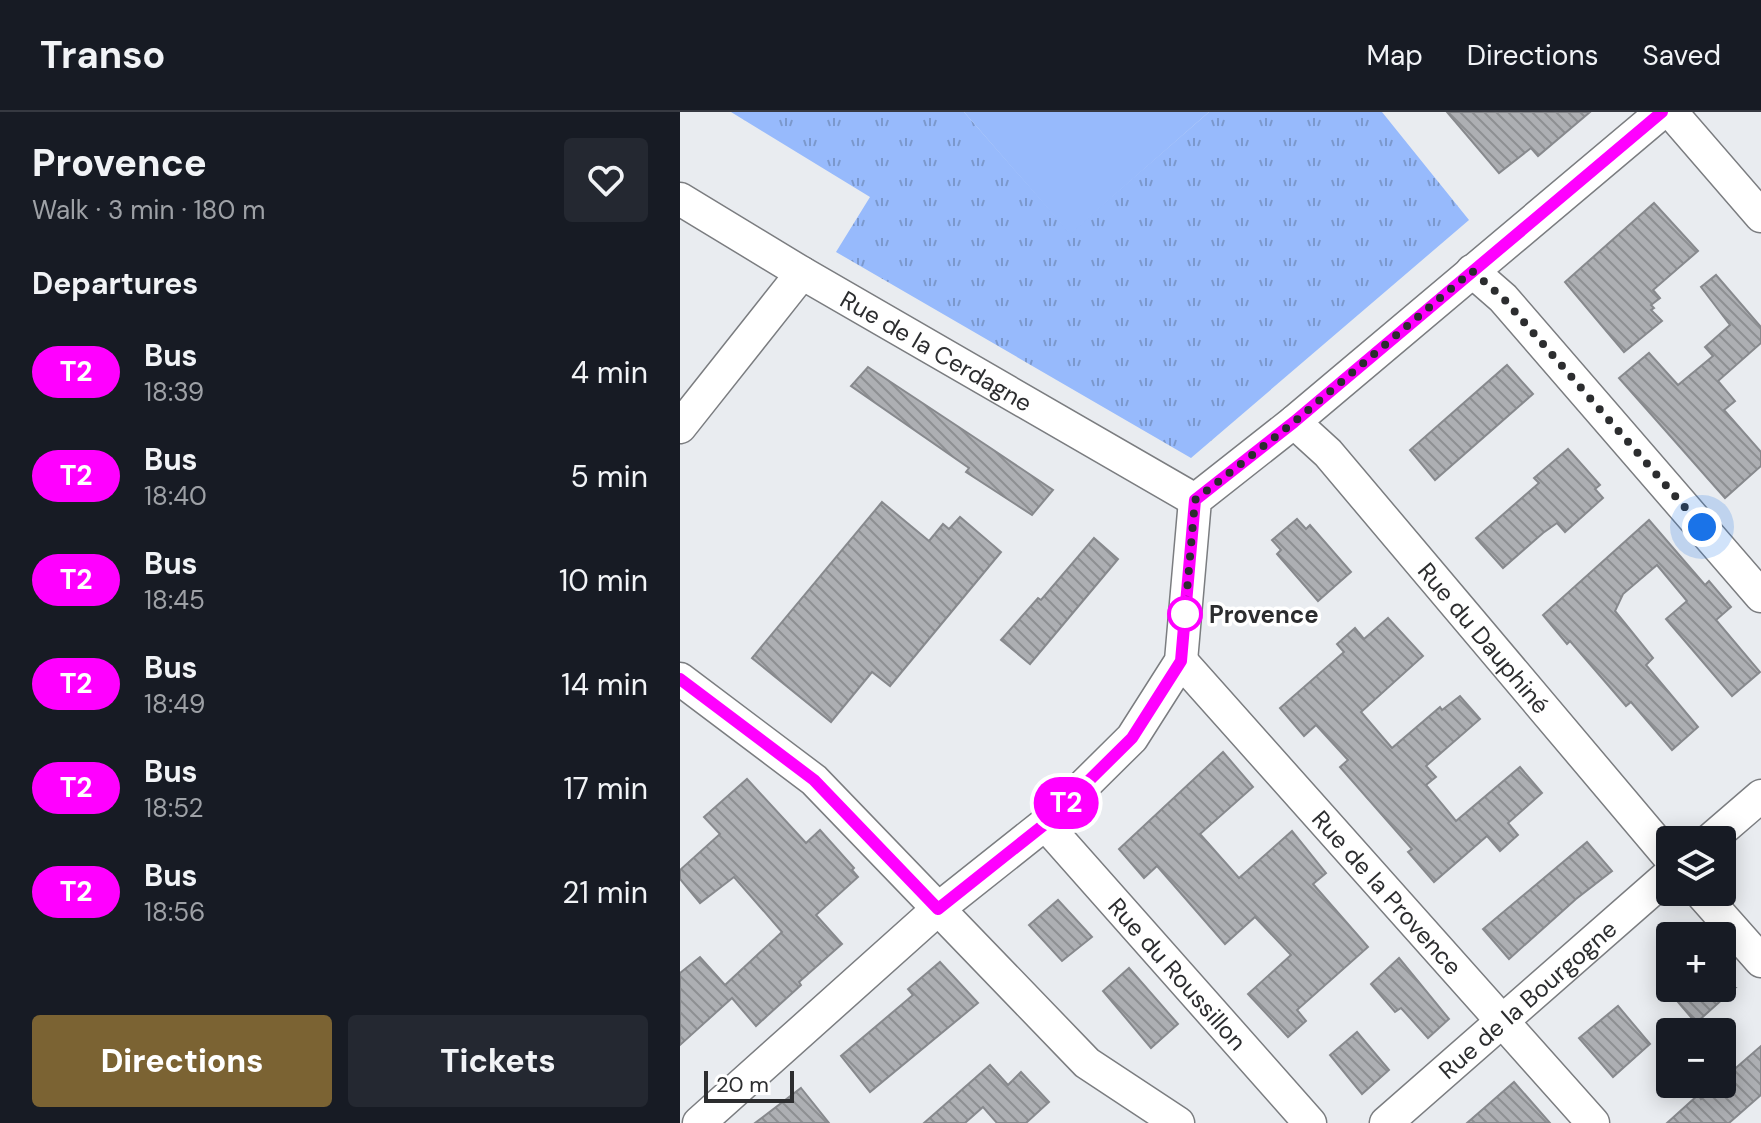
<!DOCTYPE html>
<html lang="en">
<head>
<meta charset="utf-8">
<style>
  body { margin:0; font-family:"DM Sans",sans-serif; background:#242831; color:#f1f3f6; height:100vh; display:flex; flex-direction:column; font-size:30px; white-space:nowrap }
  * { box-sizing:border-box; margin:0 }
  p { font-size:26px; color:#9ea1a6 }
  .icon { flex:none; width:44px; height:44px; fill:none; stroke:currentColor; stroke-width:2; stroke-linecap:round; stroke-linejoin:round }
  .map { position:relative; flex:1; overflow:hidden }
  .panel { display:flex; flex-direction:column; background:#171b24; width:680px }
  .panel>* { flex:none }
  .badge { padding:0 16px; border-radius:26px; font-size:28px; line-height:52px }
  .controls { position:absolute; left:976px; top:714px; display:grid; gap:16px }
  .controls a { display:grid; place-items:center; width:80px; height:80px; border-radius:8px; background:#171b24; box-shadow:0 4px 20px #0003; font-size:40px }
  .scale { position:absolute; left:24px; bottom:20px; width:90px; box-sizing:border-box; padding-left:8px; border:4px solid #2c2d2f; border-top:0; font-size:22px; line-height:28px; white-space:nowrap; color:#2c2d2f; -webkit-text-stroke:6px #fff; paint-order:stroke }
  .you { position:absolute; width:40px; height:40px; margin:-20px; border:6px solid #fff; border-radius:50%; background:#1a73e8; box-shadow:0 0 0 12px #1a73e833 }
  .map>.badge { position:absolute; translate:-50% -50%; box-shadow:0 0 0 4px #fff }
  h2 { padding:0 32px; font-size:30px; line-height:72px }
  .round { display:grid; place-items:center; flex:none; width:84px; height:84px; border-radius:8px; background:#242831 }
  .summary { display:flex; align-items:center; justify-content:space-between; height:136px; padding:0 32px }
  h1 { font-size:38px; font-weight:800; line-height:60px }
  .primary-button { display:flex; gap:16px; margin-top:auto; padding:16px 32px }
  .primary-button a { flex:1; height:92px; border-radius:8px; background:#7b6333; color:#fff; font-size:32px; font-weight:800; line-height:92px; text-align:center }
  .primary-button a+a { background:#242831; color:#f1f3f6 }
  ul { padding:0; list-style:none }
  li { display:flex; align-items:center; gap:24px; height:104px; padding:0 32px }
  li div { flex:1 }
  li b { display:block; font-size:30px }
  li em { font-style:normal }
  li .badge { min-width:88px; font-weight:700; text-align:center }
  header { display:flex; align-items:center; gap:48px; box-sizing:border-box; height:112px; padding:0 40px; background:#171b24; border-bottom:2px solid #363941 }
  header strong { font-size:38px }
  nav { display:flex; gap:44px; margin-inline-start:auto; font-size:28px }
  main { display:flex; flex:1; min-height:0 }
  .map>svg:first-child { display:block }
  .grass { fill:url(#grass-tufts) }
  .garden { fill:#97bafc }
  .building { fill:url(#building-back-hatch); stroke:#87898d; stroke-width:2 }
  .lines { fill:none; stroke-linecap:round; stroke-linejoin:round }
  .street-casing { stroke:#7b7d80; stroke-width:35 }
  .street { stroke:#fff; stroke-width:32 }
  .line-casing { stroke:#fff; stroke-width:18 }
  .line { stroke:#f0f; stroke-width:12 }
  .walk { stroke:#2c2d2f; stroke-width:8; stroke-dasharray:0 14.4 }
  .stop-dot { fill:#fff; stroke:#f0f; stroke-width:4 }
  .labels { text-anchor:middle; dominant-baseline:central; stroke-width:7; stroke-linejoin:round; paint-order:stroke }
  .street-label { font-size:24px; fill:#2c2d2f; stroke:#fff }
  .stop-label { font-size:24px; font-weight:bold; fill:#2c2d2f; stroke:#fff; text-anchor:start }
</style>
</head>
<body>
<header>
<strong>Transo</strong>
<nav><a>Map</a><a>Directions</a><a>Saved</a></nav>
</header>
<main>
<section class="panel">
<div class="summary"><div><h1>Provence</h1><p>Walk · 3 min · 180 m</p></div><a class="round"><svg class="icon" aria-label="heart" viewBox="0 0 24 24"><path d="M12 20l-8-8c-3-5 5-10 8-4 3-6 11-1 8 4z"/></svg></a></div>
<h2>Departures</h2>
<ul>
<li><span class="badge" style="background:#f0f;color:#fff">T2</span><div><b>Bus</b><p>18:39</p></div><em>4 min</em></li>
<li><span class="badge" style="background:#f0f;color:#fff">T2</span><div><b>Bus</b><p>18:40</p></div><em>5 min</em></li>
<li><span class="badge" style="background:#f0f;color:#fff">T2</span><div><b>Bus</b><p>18:45</p></div><em>10 min</em></li>
<li><span class="badge" style="background:#f0f;color:#fff">T2</span><div><b>Bus</b><p>18:49</p></div><em>14 min</em></li>
<li><span class="badge" style="background:#f0f;color:#fff">T2</span><div><b>Bus</b><p>18:52</p></div><em>17 min</em></li>
<li><span class="badge" style="background:#f0f;color:#fff">T2</span><div><b>Bus</b><p>18:56</p></div><em>21 min</em></li>
</ul>
<div class="primary-button"><a>Directions</a><a>Tickets</a></div>
</section>
<div class="map">
<svg width="1081" height="1011" viewBox="0 0 1081 1011">
  <defs>
    <pattern id="grass-tufts" width="24" height="20" patternUnits="userSpaceOnUse" patternTransform="scale(2)"><rect width="24" height="20" fill="#97bafc"/><path d="M3 7l-1-3M5 7V3M7 7l1-3M15 17l-1-3M17 17v-4M19 17l1-3" fill="none" stroke="#7b98cc"/></pattern>
    <pattern id="building-back-hatch" width="6" height="6" patternUnits="userSpaceOnUse" patternTransform="scale(2)"><rect width="6" height="6" fill="#adafb3"/><path d="M-1 5l2 2M0 0l6 6M5-1l2 2" fill="none" stroke="#8d8f92"/></pattern>
  </defs>
  <rect width="100%" height="100%" fill="#e9ecf0"/>
  <!-- grass -->
  <polygon class="grass" points="51,0 284,0 390,121 529,0 702,0 789,108 511,346 156,140 190,85"/>
  <!-- garden -->
  <polygon class="garden" points="284,0 529,0 390,122"/>
  <!-- building -->
  <g class="building">
    <polygon points="767,0 910,0 858,44 851,36 819,61"/>
    <polygon points="974,91 1018,139 973,178 980,186 971,193 974,196 971,198 982,209 944,240 885,170"/>
    <polygon points="1036,163 1081,215 1081,231 1038,269 1055,289 1044,298 1081,340 1081,354 1045,386 939,266 969,241 998,273 1033,244 1025,235 1050,213 1021,175"/>
    <polygon points="827,253 853,282 755,368 730,338"/>
    <polygon points="188,255 306,333 373,378 352,403 286,360 289,356 171,274"/>
    <polygon points="888,337 920,373 915,377 923,386 885,420 877,411 863,421 823,456 796,426 859,371 854,366"/>
    <polygon points="202,390 249,429 263,412 269,417 280,405 321,440 210,574 192,560 151,610 72,546"/>
    <polygon points="617,407 626,417 630,413 671,460 638,489 597,442 601,438 592,428"/>
    <polygon points="969,408 1025,473 1029,469 1051,495 1036,508 1080,560 1052,584 986,507 1007,489 977,453 943,482 935,499 973,546 966,553 1018,615 992,638 951,590 946,594 890,529 887,532 863,503"/>
    <polygon points="414,426 438,447 350,552 321,528 358,486 361,488"/>
    <polygon points="708,506 743,544 681,600 712,636 760,595 762,598 780,584 800,607 746,654 756,665 746,673 776,709 840,655 862,681 828,711 838,723 820,739 807,724 754,770 728,740 732,737 660,655 668,648 636,613 624,624 600,596 664,540 657,532 675,516 684,527"/>
    <polygon points="543,640 573,675 520,722 559,766 612,719 646,761 633,772 688,835 617,898 626,909 608,925 568,882 611,843 575,805 545,832 477,754 464,766 439,737"/>
    <polygon points="67,667 126,731 140,718 174,756 172,758 178,765 136,803 162,832 119,870 121,873 76,914 52,886 0,933 0,861 20,845 45,873 102,820 54,765 20,791 0,767 0,758 40,722 24,705"/>
    <polygon points="907,730 932,759 896,787 829,847 803,817"/>
    <polygon points="378,788 412,825 382,849 349,813"/>
    <polygon points="719,846 769,907 748,926 721,896 715,900 691,872"/>
    <polygon points="260,850 298,891 190,980 161,944 233,883 228,877"/>
    <polygon points="449,856 498,912 471,936 423,879"/>
    <polygon points="986,876 1055,876 1016,911"/>
    <polygon points="938,894 970,932 933,965 899,926"/>
    <polygon points="677,920 709,958 682,982 650,943"/>
    <polygon points="1081,934 1081,983 1049,1011 987,1011 1018,983 1021,987 1038,972 1042,972 1042,968"/>
    <polygon points="310,953 328,973 341,960 369,990 346,1011 317,1011 303,995 285,1011 244,1011"/>
    <polygon points="834,970 870,1011 787,1011"/>
    <polygon points="121,976 149,1011 75,1011"/>
  </g>
  <g class="lines">
    <defs>
      <g id="street">
        <polyline points="991,0 1081,104"/>
        <path id="s1" d="M0 87 122 161 515 388"/>
        <polyline points="792,159 823,186 1081,484"/>
        <path id="s2" d="M614 310 648 341 990 746"/>
        <polyline points="0,315 122,161"/>
        <path id="s3" d="M501 549 913 1011"/>
        <polyline points="0,567 134,668 407,951 498,1011"/>
        <path id="s4" d="M365 712 630 1011"/>
        <polyline points="1030,728 1081,684"/>
        <polyline points="1020,780 1081,849"/>
        <polyline points="19,1011 258,797 365,712 452,626 501,549 515,388 614,310 982,0"/>
        <path id="s5" d="M706 1011 990 762"/>
      </g>
    </defs>
    <!-- street casing -->
    <use href="#street" class="street-casing"/>
    <!-- street -->
    <use href="#street" class="street"/>
  </g>
  <g class="lines">
    <defs>
      <polyline id="line" points="0,567 134,668 258,797 365,712 452,626 501,549 515,388 614,310 982,0"/>
    </defs>
    <!-- line casing -->
    <use href="#line" class="line-casing"/>
    <!-- line -->
    <use href="#line" class="line"/>
    <!-- walk -->
    <polyline class="walk" points="505,502 515,388 614,310 792,159 823,186 1022,415"/>
  </g>
  <!-- markers -->
  <circle class="stop-dot" cx="505" cy="502" r="16"/>
  <g class="labels">
    <!-- street labels -->
    <g class="street-label">
      <text stroke="none"><textPath href="#s1" startOffset="298">Rue de la Cerdagne</textPath></text>
      <text stroke="none"><textPath href="#s2" startOffset="288">Rue du Dauphiné</textPath></text>
      <text stroke="none"><textPath href="#s3" startOffset="310">Rue de la Provence</textPath></text>
      <text stroke="none"><textPath href="#s4" startOffset="200">Rue du Roussillon</textPath></text>
      <text stroke="none"><textPath href="#s5" startOffset="188">Rue de la Bourgogne</textPath></text>
    </g>
    <!-- stop labels -->
    <g class="stop-label">
      <text x="529" y="502">Provence</text>
    </g>
  </g>
</svg>
<div class="controls">
<a><svg class="icon" aria-label="layers" viewBox="0 0 24 24"><path d="M12 4l9 5-9 5-9-5zM3 14l9 5 9-5"/></svg></a>
<a>+</a>
<a>−</a>
</div>
<div class="scale">20 m</div>
<div class="you" style="left:1022px;top:415px"></div>
<b class="badge" style="left:386px;top:691px;background:#f0f;color:#fff">T2</b>
</div>
</main>
</body>
</html>
